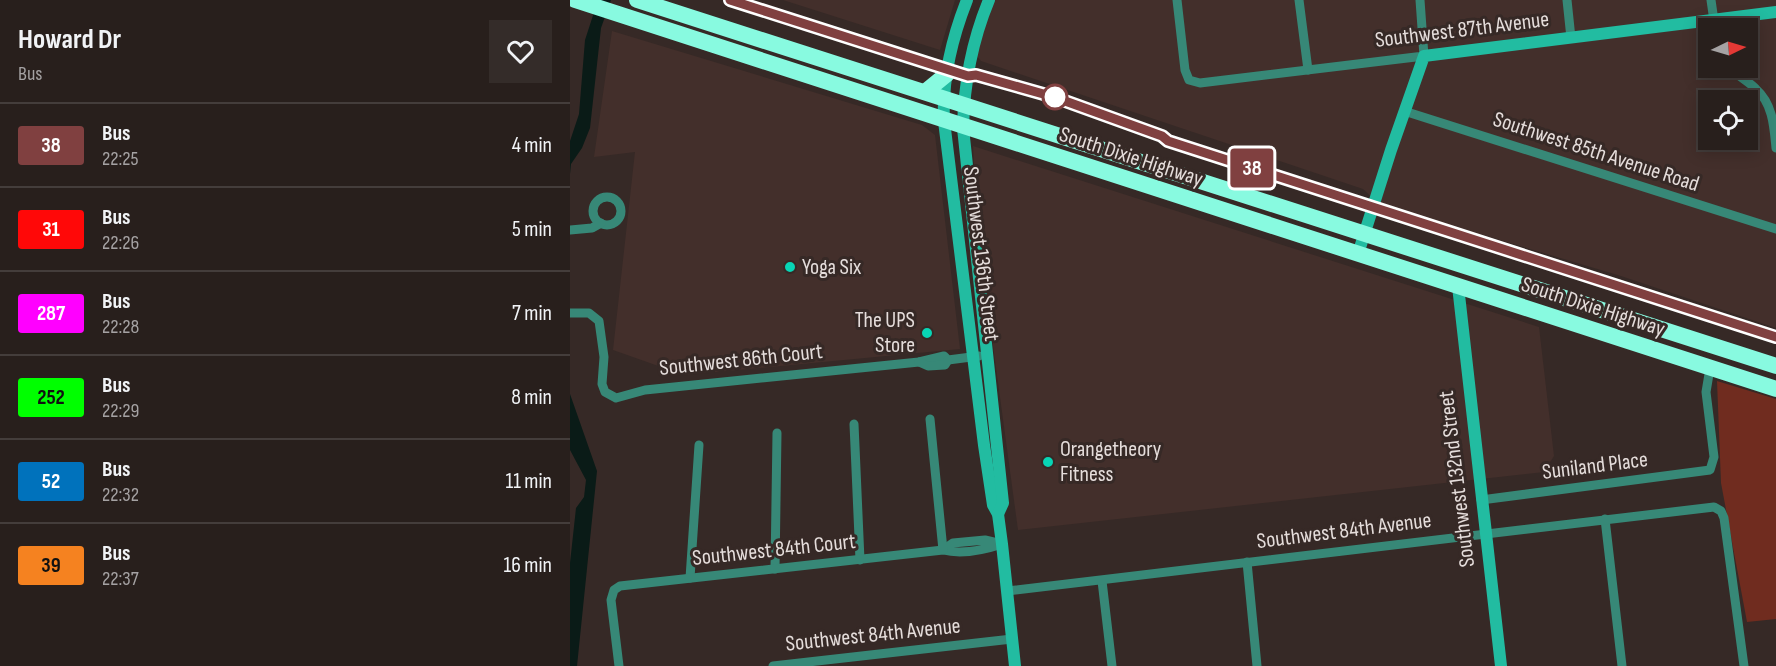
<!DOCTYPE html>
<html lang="en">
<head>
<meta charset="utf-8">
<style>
  body { margin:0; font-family:"Sofia Sans Condensed",sans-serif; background:#342c29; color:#f1f3f6; height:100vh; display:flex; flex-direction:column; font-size:22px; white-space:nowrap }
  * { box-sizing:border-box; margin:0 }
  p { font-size:20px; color:#a5a2a3 }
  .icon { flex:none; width:33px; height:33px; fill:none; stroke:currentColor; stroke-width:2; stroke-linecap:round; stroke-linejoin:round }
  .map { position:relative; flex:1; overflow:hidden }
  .sheet { display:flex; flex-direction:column; background:#281f1c; width:570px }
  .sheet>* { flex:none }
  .badge { padding:0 12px; border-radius:4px; font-size:21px; line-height:39px }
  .needle { width:39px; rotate:85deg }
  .buttons { position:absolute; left:1128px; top:18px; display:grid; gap:12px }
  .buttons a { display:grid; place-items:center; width:60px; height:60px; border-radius:0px; background:#281f1c; box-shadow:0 3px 15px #0003,0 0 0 2px #443d3b; font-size:30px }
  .map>.badge { position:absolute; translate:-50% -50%; box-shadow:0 0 0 3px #fff }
  .round { display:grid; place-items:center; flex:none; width:63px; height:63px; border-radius:0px; background:#342c29 }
  .overview { display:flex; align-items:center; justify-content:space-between; height:102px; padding:0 18px }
  h1 { font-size:28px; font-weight:700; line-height:45px }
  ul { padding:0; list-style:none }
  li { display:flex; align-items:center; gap:18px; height:84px; padding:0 18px; border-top:2px solid #443d3b }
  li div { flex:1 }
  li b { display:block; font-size:22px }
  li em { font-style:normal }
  li .badge { min-width:66px; font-weight:700; text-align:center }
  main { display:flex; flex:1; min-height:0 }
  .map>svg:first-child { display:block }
  .built { fill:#432f2b; fill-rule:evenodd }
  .green { fill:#702c1f }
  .water { fill:#0a1b17 }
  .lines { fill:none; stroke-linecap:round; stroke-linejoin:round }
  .street { stroke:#378877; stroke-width:9 }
  .secondary { stroke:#22bca1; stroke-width:12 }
  .highway { stroke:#88fae0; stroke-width:16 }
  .line-casing { stroke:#fff; stroke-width:14 }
  .line { stroke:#804040; stroke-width:9 }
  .stop-dot { fill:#fff; stroke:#804040; stroke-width:3 }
  .poi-dot { fill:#08d5b5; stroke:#362926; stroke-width:2 }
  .labels { text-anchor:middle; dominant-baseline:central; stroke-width:6; stroke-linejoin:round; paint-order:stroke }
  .street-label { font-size:22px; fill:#e5dddb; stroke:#362926 }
  .poi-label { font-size:22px; fill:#e5dddb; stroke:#362926; text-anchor:start }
</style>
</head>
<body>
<main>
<section class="sheet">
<div class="overview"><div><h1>Howard Dr</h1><p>Bus</p></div><a class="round"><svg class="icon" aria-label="heart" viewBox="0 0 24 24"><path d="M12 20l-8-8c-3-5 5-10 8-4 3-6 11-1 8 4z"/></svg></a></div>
<ul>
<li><span class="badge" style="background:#804040;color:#fff">38</span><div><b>Bus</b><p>22:25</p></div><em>4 min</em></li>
<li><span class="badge" style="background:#ff0808;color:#fff">31</span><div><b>Bus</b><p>22:26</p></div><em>5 min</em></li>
<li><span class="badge" style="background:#f0f;color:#fff">287</span><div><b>Bus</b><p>22:28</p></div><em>7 min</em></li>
<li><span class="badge" style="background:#0f0;color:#111">252</span><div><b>Bus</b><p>22:29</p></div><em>8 min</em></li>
<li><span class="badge" style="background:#0072bc;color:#fff">52</span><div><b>Bus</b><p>22:32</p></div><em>11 min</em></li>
<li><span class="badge" style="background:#f58220;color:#111">39</span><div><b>Bus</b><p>22:37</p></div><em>16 min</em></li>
</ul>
</section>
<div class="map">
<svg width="1206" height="666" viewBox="0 0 1206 666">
  <rect width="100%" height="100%" fill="#362926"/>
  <!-- built -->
  <g class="built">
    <polygon points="213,0 385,0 370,50"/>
    <path d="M424 0H1206V328L1051 276 809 204 793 189 411 61 405 54ZM1138 28H1178V68H1138ZM1138 100H1178V140H1138Z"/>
    <polygon points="42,31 352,125 365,135 390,349 114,375 43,350 65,152 24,157"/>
    <polygon points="403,146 969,327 984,456 974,472 448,530 422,338 406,201"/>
  </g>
  <!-- green -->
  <polygon class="green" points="1147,381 1206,399 1206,619 1177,622 1151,483"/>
  <!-- water -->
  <g class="water">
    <polygon points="28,0 41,0 31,28 20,128 12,148 1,164 0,174 0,141 9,114 15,40"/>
    <polygon points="0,394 27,471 7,666 0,666 0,563 6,508 14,497 16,480 0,450"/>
  </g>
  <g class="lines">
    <!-- street -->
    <g class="street">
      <polyline points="607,0 615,70 619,80 630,83 854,56 850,0"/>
      <polyline points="729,0 738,70"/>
      <polyline points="997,0 1001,38"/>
      <polyline points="1141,0 1145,28"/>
      <path d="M1160 68C1168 76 1178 81 1186 89 1203 104 1204 127 1206 148"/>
      <polyline points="834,111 1206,229"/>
      <circle cx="37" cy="211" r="14"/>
      <polyline points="0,230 22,228 31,223"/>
      <polyline points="0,313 19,313 29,321 34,357 32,384 35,392 46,398 75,390 349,362 374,356 378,360 409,356"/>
      <polyline points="349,362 358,366 375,365 378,360"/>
      <polyline points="284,424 290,560"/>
      <polyline points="911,500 1140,470 1144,457 1136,392 1140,368"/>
      <polyline points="1035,519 1052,666"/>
      <path d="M415 540 432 544C414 550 393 555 373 550L383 543Z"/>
      <polyline points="677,562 687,666"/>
      <polyline points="205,569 207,433"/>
      <polyline points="120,578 129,445"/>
      <polyline points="532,581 542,666"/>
      <polyline points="437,591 1144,507 1151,511 1154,518 1174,666"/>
      <polyline points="49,666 41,600 44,590 50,586 373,550 360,419"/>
      <polyline points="203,666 442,639"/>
    </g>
    <!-- secondary -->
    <g class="secondary">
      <path d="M397 0C382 38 372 80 374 121L414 445 423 505 428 514 432 544 445 666"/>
      <path d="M419 0C402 41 394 83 393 128L433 503 428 514"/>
      <polyline points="788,254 821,150 854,56 1206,12"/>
      <polyline points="888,286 931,666"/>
    </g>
    <!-- highway -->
    <g class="highway">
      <polyline points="5,0 1206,389"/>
      <polyline points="67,0 1206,366"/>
      <polyline points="355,92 377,74"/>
    </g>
  </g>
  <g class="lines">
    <defs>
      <polyline id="line" points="160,0 398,76 406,75 484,97 592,136 598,141 1206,337"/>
    </defs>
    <!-- line casing -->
    <use href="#line" class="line-casing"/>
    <!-- line -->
    <use href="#line" class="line"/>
  </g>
  <!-- markers -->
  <circle class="stop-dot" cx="485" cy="97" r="12"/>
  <g class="poi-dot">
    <circle cx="220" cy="267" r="6"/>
    <circle cx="357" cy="333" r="6"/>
    <circle cx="478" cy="462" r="6"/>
  </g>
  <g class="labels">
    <!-- street labels -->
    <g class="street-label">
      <text transform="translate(892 30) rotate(-7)">Southwest 87th Avenue</text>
      <text transform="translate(1026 152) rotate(18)">Southwest 85th Avenue Road</text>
      <text transform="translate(561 157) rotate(18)">South Dixie Highway</text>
      <text transform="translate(411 254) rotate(83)">Southwest 136th Street</text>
      <text transform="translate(1023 307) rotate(18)">South Dixie Highway</text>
      <text transform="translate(171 360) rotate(-6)">Southwest 86th Court</text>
      <text transform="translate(1025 466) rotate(-7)">Suniland Place</text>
      <text transform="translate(887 479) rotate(-97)">Southwest 132nd Street</text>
      <text transform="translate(774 531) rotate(-7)">Southwest 84th Avenue</text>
      <text transform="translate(204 550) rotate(-6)">Southwest 84th Court</text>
      <text transform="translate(303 635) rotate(-6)">Southwest 84th Avenue</text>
    </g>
    <!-- poi labels -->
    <g class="poi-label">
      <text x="232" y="267">Yoga Six</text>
      <text x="345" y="320" text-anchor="end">The UPS<tspan x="345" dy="25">Store</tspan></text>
      <text x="490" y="449">Orangetheory<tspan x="490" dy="25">Fitness</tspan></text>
    </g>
  </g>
</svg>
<div class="buttons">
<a><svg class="needle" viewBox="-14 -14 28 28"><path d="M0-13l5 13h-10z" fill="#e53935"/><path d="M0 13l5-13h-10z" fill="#a5a2a3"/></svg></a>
<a><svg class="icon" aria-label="locate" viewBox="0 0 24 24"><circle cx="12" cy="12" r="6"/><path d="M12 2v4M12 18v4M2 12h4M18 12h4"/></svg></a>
</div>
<b class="badge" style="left:682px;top:168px;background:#804040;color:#fff">38</b>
</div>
</main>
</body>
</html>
